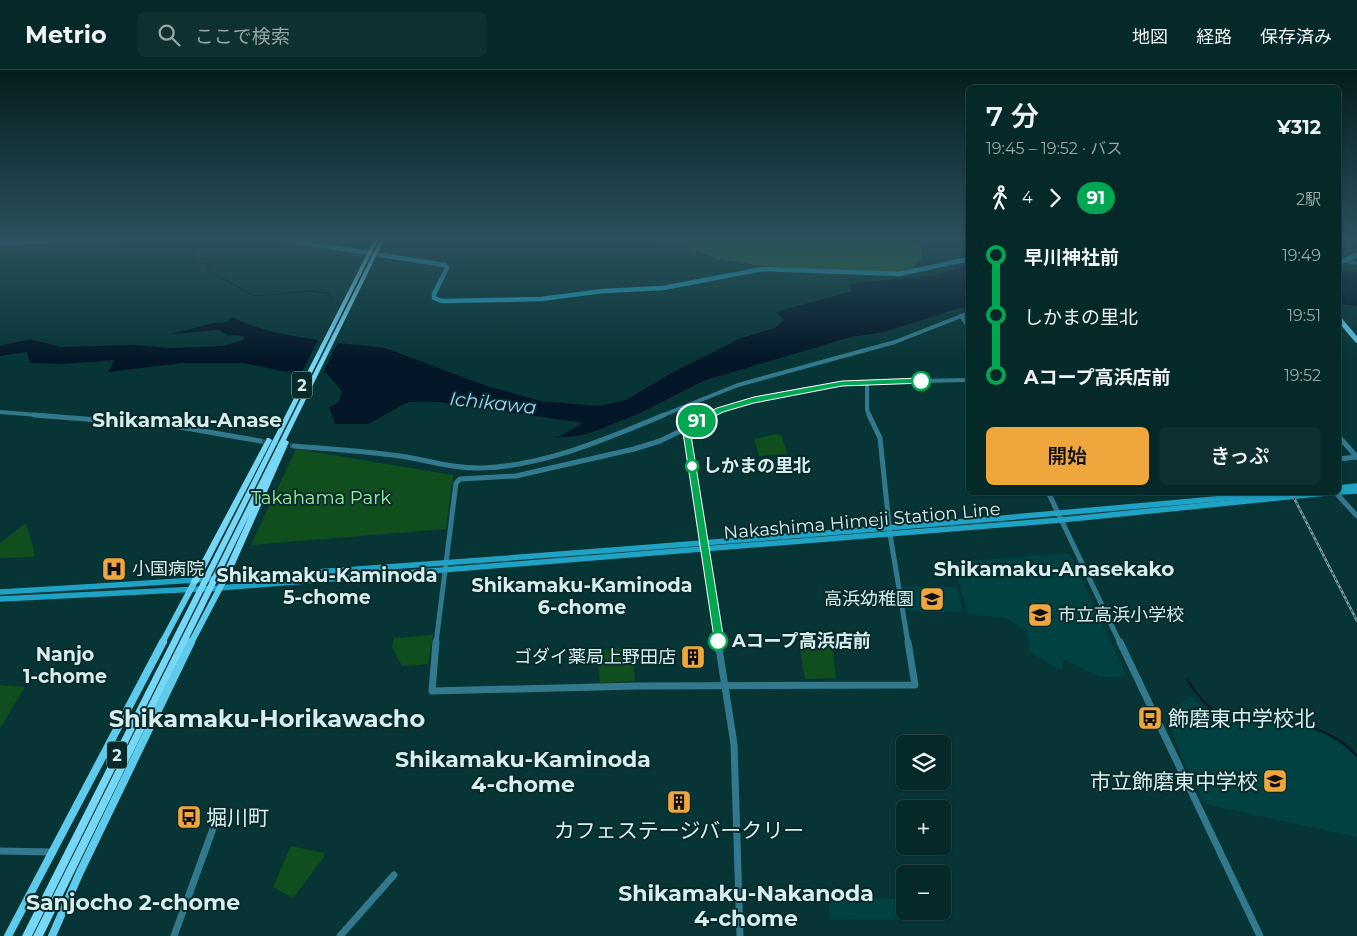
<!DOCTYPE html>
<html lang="ja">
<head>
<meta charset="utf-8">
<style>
  body { margin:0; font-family:Montserrat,"Noto Sans JP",sans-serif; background:#0e3030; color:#f1f3f6; height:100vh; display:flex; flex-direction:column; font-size:19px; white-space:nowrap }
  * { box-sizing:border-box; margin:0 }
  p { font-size:16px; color:#97a6a8 }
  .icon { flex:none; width:28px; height:28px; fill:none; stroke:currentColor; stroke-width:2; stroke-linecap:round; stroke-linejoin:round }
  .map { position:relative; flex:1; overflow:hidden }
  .panel { position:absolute; left:966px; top:15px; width:375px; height:410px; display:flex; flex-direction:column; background:#052828; border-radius:8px; box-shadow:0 1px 4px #0004,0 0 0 1px #264445 }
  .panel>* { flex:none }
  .badge { padding:0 10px; border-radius:16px; font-size:18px; line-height:32px }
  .controls { position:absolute; left:896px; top:665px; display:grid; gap:10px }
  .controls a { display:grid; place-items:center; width:55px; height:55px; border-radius:8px; background:#052828; box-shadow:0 1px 4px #0004,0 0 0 1px #264445; font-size:25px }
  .map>.badge { position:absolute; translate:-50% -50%; box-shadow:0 0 0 2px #fff }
  .legs { display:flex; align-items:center; gap:8px; height:55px; padding:0 20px; font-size:16px }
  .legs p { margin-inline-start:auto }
  .head { display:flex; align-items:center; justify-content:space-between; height:85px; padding:0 20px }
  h1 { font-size:28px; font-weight:600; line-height:38px }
  .button { display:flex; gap:10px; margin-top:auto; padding:10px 20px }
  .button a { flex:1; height:58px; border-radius:8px; background:#efa73d; color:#111; font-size:20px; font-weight:600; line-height:58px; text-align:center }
  .button a+a { background:#0e3030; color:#f1f3f6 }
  ul { padding:0 20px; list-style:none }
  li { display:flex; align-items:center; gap:18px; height:60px; font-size:19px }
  li i { display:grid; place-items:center; width:8px; height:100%; margin:0 6px; background:currentColor }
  li i::after { content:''; width:12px; height:12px; margin:-6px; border:4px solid; border-radius:50%; background:#052828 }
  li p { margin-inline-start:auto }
  li:first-child i { background:linear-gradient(#0000 50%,currentColor 0) }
  li:last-child i { background:linear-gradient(currentColor 50%,#0000 0) }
  header { display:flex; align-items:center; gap:30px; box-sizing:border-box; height:70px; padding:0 25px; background:#052828; border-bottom:1px solid #264445 }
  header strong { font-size:24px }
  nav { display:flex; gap:28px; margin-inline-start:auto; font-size:18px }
  .search { width:350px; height:45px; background:#0e3030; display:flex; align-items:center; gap:12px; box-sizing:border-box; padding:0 18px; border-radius:8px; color:#97a6a8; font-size:19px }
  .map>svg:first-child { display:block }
  .built { fill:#014142 }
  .green { fill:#104e1e }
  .forest { fill:#256730 }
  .water { fill:#031627 }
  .pier { fill:#073536 }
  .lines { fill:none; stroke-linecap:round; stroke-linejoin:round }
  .stream-far1 { stroke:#031627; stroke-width:1 }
  .stream { stroke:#031627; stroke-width:2 }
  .tertiary-tunnel { stroke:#265152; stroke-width:5; stroke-dasharray:5 2.5; stroke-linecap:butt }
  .tertiary-far2 { stroke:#33798e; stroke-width:4 }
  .tertiary-far1 { stroke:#33798e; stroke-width:5 }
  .tertiary { stroke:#33798e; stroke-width:7 }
  .secondary-far1 { stroke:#1fa2c4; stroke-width:4.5 }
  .secondary { stroke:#1fa2c4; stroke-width:5.5 }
  .trunk-far2 { stroke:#5fcbec; stroke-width:5 }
  .trunk-far1 { stroke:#5fcbec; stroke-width:6 }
  .trunk { stroke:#5fcbec; stroke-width:8 }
  .motorway { fill:#76d7f6; fill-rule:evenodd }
  .rail-casing { stroke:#7c9d9d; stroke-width:2.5 }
  .rail { stroke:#082a2a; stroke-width:1; stroke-dasharray:3; stroke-linecap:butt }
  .line-1 { fill:#00a651; stroke:#fff }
  .stop-1-dot { fill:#fff; stroke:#00a651; stroke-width:2.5 }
  .labels { text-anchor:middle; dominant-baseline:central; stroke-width:4; stroke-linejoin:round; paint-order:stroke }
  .shield { fill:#082a2a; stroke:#9ab3b3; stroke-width:1 }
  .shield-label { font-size:16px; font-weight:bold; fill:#d8eeee }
  .stop-label { font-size:18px; font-weight:bold; fill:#d8eeee; stroke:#082a2a; text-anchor:start }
  .park-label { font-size:18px; fill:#98f1a1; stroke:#082a2a }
  .street-label { font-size:18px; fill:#d8eeee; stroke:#082a2a }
  .poi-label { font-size:18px; fill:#d8eeee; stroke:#082a2a; text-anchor:start }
  .water-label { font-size:19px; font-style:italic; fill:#9dd1fe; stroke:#082a2a }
  .neighbourhood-label { font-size:19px; font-weight:bold; fill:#d8eeee; stroke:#082a2a }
  .quarter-label { font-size:20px; font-weight:bold; fill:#d8eeee; stroke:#082a2a }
  .near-poi-label { font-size:21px; fill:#d8eeee; stroke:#082a2a; text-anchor:start }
  .near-neighbourhood-label { font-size:22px; font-weight:bold; fill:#d8eeee; stroke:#082a2a }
  .near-quarter-label { font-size:24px; font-weight:bold; fill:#d8eeee; stroke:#082a2a }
</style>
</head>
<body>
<header>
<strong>Metrio</strong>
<div class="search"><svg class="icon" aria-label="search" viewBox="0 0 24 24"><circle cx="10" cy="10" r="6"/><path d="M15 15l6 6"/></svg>ここで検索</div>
<nav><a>地図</a><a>経路</a><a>保存済み</a></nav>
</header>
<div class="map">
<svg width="1357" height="866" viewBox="0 0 1357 866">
  <rect width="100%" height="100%" fill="#073536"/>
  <!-- built -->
  <g class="built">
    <polygon points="1067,483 1070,484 1127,606 1101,607 1062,589 1063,600 1058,599 1030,582 1027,562 1006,548 968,544 954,494 956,492"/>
    <polygon points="905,516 954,517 957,519 962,540 960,542 909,541 906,539 903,517"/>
    <polygon points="1191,627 1224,650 1226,647 1296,655 1324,664 1343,675 1357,688 1357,767 1204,734 1180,683 1172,660 1185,650 1173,638"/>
    <polygon points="828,827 905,829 905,841 910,841 910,850 830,849"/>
  </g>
  <!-- green -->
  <g class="green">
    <polygon points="777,364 782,367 787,384 759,386 754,369"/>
    <polygon points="296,379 453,405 446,459 251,475"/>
    <polygon points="26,453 35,484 33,487 0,488 0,473"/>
    <polygon points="433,565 428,594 402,596 392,577 394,568"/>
    <polygon points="799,573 832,574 836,608 805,609"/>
    <polygon points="632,578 635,611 600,613 598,580"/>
    <polygon points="0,615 25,617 0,658"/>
    <polygon points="291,776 324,783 324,787 293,828 273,817"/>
  </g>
  <!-- forest -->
  <polygon class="forest" points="660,170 914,170 922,178 922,188 913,198 898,202 817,200 764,196 718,189 678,174"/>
  <!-- water -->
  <g class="water">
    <polygon points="969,193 969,238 960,238 884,262 851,267 703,311 638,344 598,360 583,365 556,368 583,353 439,332 408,332 368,354 335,354 329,337 338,333 342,321 326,303 281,301 243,293 183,293 108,302 115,290 62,294 30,293 27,282 0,286 0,276 31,269 60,277 134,275 170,278 223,276 243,270 244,266 228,265 218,260 171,264 214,253 227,252 232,247 252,256 282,264 330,272 385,278 484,315 541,331 598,336 626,330 675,301 741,268 775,258 784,250 776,242 852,221 849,214 937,205"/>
    <polygon points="1339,201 1357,202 1357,236 1339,234"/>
  </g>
  <!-- pier -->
  <polygon class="pier" points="319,268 339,270 322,305 301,304"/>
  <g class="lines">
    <!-- stream-far1 -->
    <polyline class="stream-far1" points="190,170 188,178 195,183 193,193 213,193 206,199 254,226 309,221 327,223 332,230"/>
    <!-- stream -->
    <path class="stream" d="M1187 609C1196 624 1208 640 1225 646 1235 649 1246 647 1256 648 1294 652 1330 656 1357 686"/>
    <!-- tertiary-tunnel -->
    <polyline class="tertiary-tunnel" points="260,371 294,376"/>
    <!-- tertiary-far2 -->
    <g class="tertiary-far2">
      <polyline points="1347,191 1357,193"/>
      <polyline points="961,246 969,258"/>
      <polyline points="867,312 867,340 870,346"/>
      <polyline points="867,312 969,310"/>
      <polyline points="0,342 50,346"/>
      <polyline points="661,346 738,315 895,272 969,243"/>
      <path d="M711 346C754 325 819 316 867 312"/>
    </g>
    <!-- tertiary-far1 -->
    <g class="tertiary-far1">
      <polyline points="34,345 174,356 260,371"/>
      <polyline points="869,345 880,368 890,464 908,573"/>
      <polyline points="685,358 718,573"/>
      <polyline points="1339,367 1357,387"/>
      <path d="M294 376C329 379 365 381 400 386 428 390 454 399 483 398 547 395 606 369 664 345"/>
      <polyline points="1339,389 1357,387"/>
      <polyline points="1048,422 1120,573"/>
      <polyline points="1335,422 1357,446"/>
      <polyline points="436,573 456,413 460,409 516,406 634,379 660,371 713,345"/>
    </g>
    <!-- tertiary -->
    <g class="tertiary">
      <polyline points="436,572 432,621 637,616 915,615 908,572"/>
      <polyline points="718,572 734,674 740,866"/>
      <polyline points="1120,572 1260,866"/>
      <polyline points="0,781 53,782"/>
      <polyline points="174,866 214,756"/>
      <polyline points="340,866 394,805"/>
    </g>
    <!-- secondary-far1 -->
    <g class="secondary-far1">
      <polyline points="285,170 445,195 447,198 434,224 434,228 442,231 541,229 603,221 663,218 763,199 899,204 969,189"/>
      <polyline points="0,173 114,170"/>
      <polyline points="1339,193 1357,185"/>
    </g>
    <!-- secondary -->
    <g class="secondary">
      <polyline points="1339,418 1357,416"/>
      <polyline points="1339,422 1357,421"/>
      <path d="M0 522C431 497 861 462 1291 422"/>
      <polyline points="0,529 219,518 1061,450 1337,422"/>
    </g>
    <!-- trunk-far2 -->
    <polyline class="trunk-far2" points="1339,249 1357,270"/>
    <!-- trunk-far1 -->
    <g class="trunk-far1">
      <polyline points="162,573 195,511"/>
      <polyline points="191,573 224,510"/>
    </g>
    <!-- trunk -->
    <g class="trunk">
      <polyline points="8,866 163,572"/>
      <polyline points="52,866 80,802 191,572"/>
    </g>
    <!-- motorway -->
    <g class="motorway">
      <polygon points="374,170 378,170 32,866 22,866"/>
      <polygon points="380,170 384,170 286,370 289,372 228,510 227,512 224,513 221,512 220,510 250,444 43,866 33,866"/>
      <polygon points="267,368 269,368 272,370 198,513 195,514 192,513 191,511 192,509"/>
    </g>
    <defs>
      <polyline id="rail" points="1291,422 1357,551"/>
    </defs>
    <!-- rail casing -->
    <use href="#rail" class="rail-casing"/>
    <!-- rail -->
    <use href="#rail" class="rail"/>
  </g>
  <!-- sky -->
  <linearGradient id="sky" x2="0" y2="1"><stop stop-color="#041d1e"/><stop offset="0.58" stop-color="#2b515d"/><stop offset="1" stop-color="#2b515d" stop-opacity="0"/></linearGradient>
  <rect width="1357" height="291" fill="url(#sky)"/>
  <!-- line-1 -->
  <polygon class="line-1" points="921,308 924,309 924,313 842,316 754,333 723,342 690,359 724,571 718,576 715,574 682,356 717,338 754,327 842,311"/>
  <!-- icons -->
  <defs>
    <symbol id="hospital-square" viewBox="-11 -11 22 22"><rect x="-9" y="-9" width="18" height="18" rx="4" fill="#efa73d" stroke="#082a2a"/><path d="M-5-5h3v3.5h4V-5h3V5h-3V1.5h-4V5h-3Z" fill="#111"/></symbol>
    <symbol id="school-square" viewBox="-11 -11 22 22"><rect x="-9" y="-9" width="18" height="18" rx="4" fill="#efa73d" stroke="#082a2a"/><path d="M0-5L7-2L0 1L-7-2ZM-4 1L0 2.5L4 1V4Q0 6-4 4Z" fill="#111"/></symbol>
    <symbol id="building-square" viewBox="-11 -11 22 22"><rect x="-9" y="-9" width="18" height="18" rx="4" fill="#efa73d" stroke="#082a2a"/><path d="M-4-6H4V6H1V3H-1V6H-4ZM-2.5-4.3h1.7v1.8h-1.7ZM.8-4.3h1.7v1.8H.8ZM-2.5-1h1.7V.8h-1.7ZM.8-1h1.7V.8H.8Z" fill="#111"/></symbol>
    <symbol id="bus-square" viewBox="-11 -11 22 22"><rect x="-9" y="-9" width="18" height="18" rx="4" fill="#efa73d" stroke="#082a2a"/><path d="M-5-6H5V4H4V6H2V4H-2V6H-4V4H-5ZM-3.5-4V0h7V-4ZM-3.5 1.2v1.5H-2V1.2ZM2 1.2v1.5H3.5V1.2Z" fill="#111"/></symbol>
  </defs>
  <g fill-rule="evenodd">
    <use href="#hospital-square" x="100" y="485" width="28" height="28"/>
    <use href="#school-square" x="918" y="515" width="28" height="28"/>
    <use href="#school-square" x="1026" y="531" width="28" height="28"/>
    <use href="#building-square" x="679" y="573" width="28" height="28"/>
    <use href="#bus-square" x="1136" y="634" width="28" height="28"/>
    <use href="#school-square" x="1261" y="697" width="28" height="28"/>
    <use href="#building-square" x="665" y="718" width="28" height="28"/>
    <use href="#bus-square" x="175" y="733" width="28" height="28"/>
  </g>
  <!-- markers -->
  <g class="stop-1-dot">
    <circle cx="921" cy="311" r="9"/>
    <circle cx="692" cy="396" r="6"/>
    <circle cx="718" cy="571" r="9"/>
  </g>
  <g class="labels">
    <!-- shield labels -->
    <g class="shield">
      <rect x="292" y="301.5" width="20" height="27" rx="4"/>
      <rect x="107" y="671.5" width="20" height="27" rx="4"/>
    </g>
    <g class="shield-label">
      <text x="302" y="315">2</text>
      <text x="117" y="685">2</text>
    </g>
    <!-- stop labels -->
    <g class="stop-label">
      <text x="703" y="396">しかまの里北</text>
      <text x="732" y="571">Aコープ高浜店前</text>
    </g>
    <!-- park labels -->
    <g class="park-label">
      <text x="321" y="428">Takahama Park</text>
    </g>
    <!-- street labels -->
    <g class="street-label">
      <text transform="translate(862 451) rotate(-5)">Nakashima Himeji Station Line</text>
    </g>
    <!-- poi labels -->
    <g class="poi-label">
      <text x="132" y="499">小国病院</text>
      <text x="914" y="529" text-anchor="end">高浜幼稚園</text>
      <text x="1058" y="545">市立高浜小学校</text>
      <text x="676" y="587" text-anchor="end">ゴダイ薬局上野田店</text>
    </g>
    <!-- water labels -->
    <g class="water-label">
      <text transform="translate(493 333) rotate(6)">Ichikawa</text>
    </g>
    <!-- neighbourhood labels -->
    <g class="neighbourhood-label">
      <text x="327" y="505">Shikamaku-Kaminoda<tspan x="327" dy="22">5-chome</tspan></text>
      <text x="582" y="515">Shikamaku-Kaminoda<tspan x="582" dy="22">6-chome</tspan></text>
      <text x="65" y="584">Nanjo<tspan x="65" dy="22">1-chome</tspan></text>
    </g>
    <!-- quarter labels -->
    <g class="quarter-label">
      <text x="187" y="350">Shikamaku-Anase</text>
      <text x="1054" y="499">Shikamaku-Anasekako</text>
    </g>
    <!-- near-poi labels -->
    <g class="near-poi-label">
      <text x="1168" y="648">飾磨東中学校北</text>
      <text x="1258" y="711" text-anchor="end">市立飾磨東中学校</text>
      <text x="206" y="747">堀川町</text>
      <text x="679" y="760" text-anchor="middle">カフェステージバークリー</text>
    </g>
    <!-- near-neighbourhood labels -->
    <g class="near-neighbourhood-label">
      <text x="523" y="689">Shikamaku-Kaminoda<tspan x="523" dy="25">4-chome</tspan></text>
      <text x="746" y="823">Shikamaku-Nakanoda<tspan x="746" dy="25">4-chome</tspan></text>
      <text x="133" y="832">Sanjocho 2-chome</text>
    </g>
    <!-- near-quarter labels -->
    <g class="near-quarter-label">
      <text x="267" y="648">Shikamaku-Horikawacho</text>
    </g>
  </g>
</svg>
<div class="controls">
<a><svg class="icon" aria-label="layers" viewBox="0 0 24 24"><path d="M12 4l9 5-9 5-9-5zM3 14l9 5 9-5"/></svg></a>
<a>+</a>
<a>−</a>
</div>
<b class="badge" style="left:697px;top:351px;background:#00a651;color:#fff">91</b>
<section class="panel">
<div class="head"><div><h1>7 分</h1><p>19:45 – 19:52 · バス</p></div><b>¥312</b></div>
<div class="legs"><svg class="icon" aria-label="walk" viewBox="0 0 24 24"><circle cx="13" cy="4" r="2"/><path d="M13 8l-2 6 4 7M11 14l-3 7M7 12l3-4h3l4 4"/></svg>4<svg class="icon" aria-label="forward" viewBox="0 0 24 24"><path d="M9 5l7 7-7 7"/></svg><b class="badge" style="background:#00a651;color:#fff">91</b><p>2駅</p></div>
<ul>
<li><i style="color:#00a651"></i><b>早川神社前</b><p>19:49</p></li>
<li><i style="color:#00a651"></i><span>しかまの里北</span><p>19:51</p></li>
<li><i style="color:#00a651"></i><b>Aコープ高浜店前</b><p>19:52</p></li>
</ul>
<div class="button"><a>開始</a><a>きっぷ</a></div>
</section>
</div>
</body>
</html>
